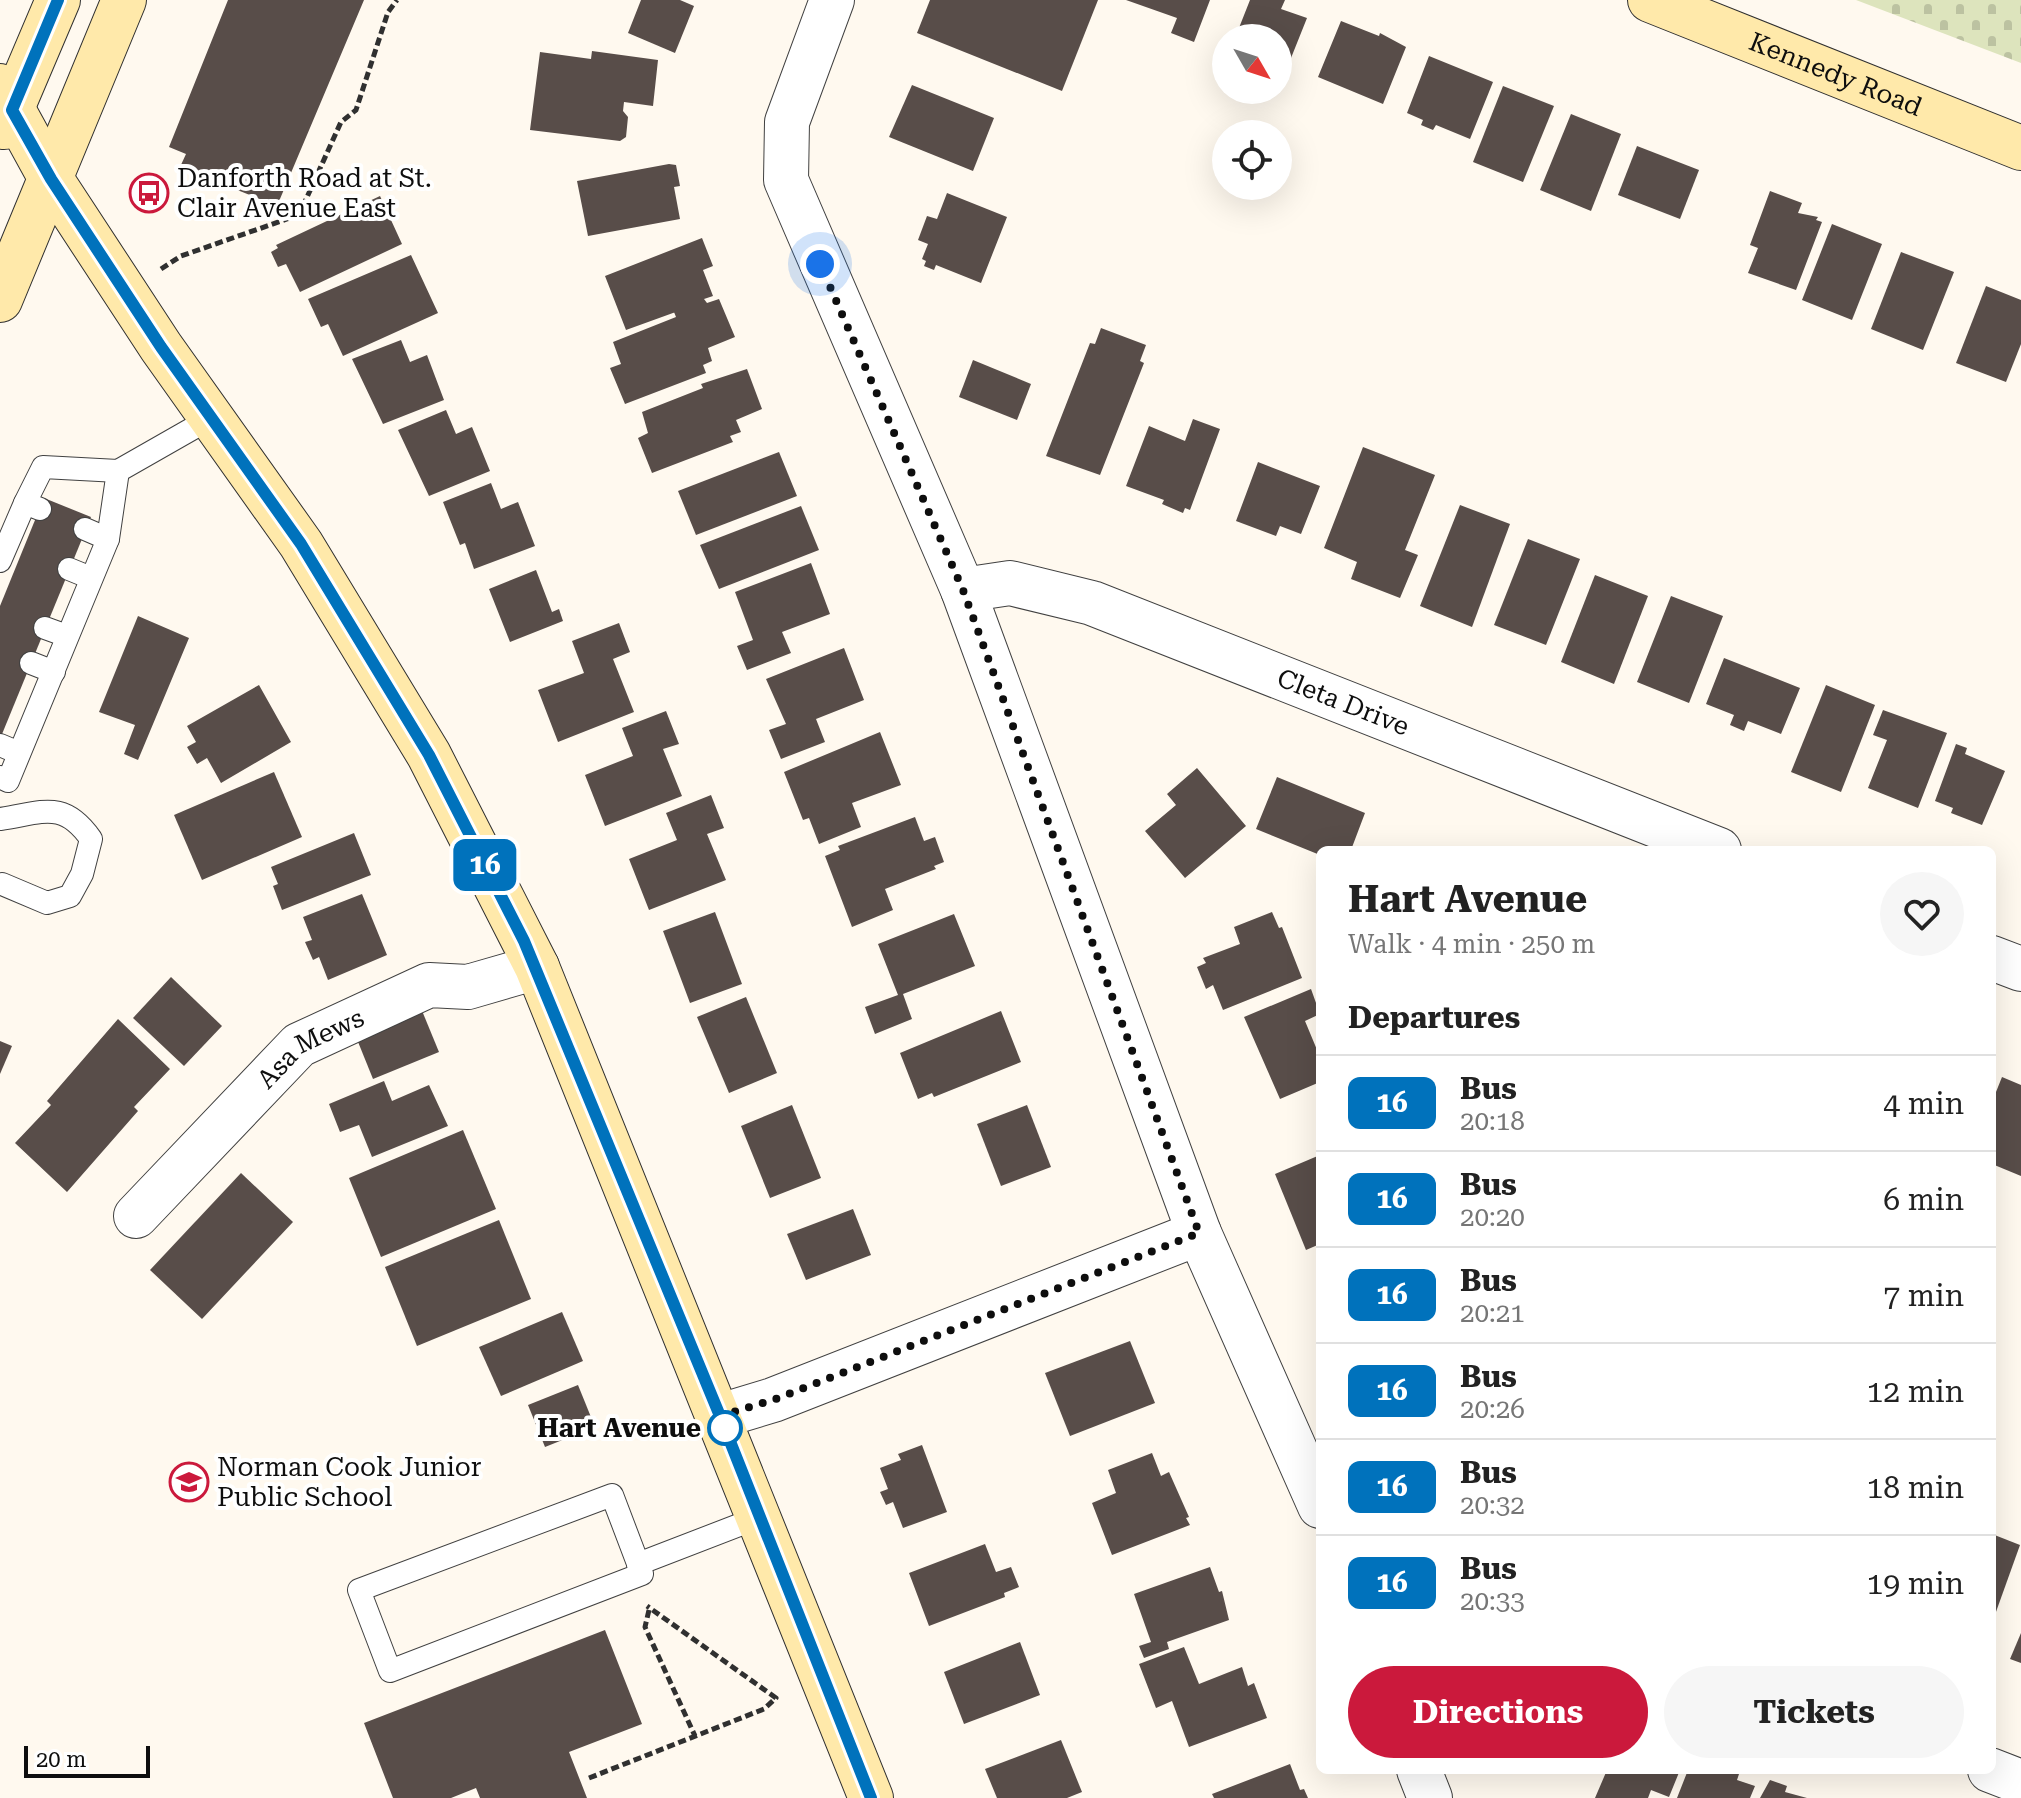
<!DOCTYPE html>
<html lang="en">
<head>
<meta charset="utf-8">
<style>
  body { margin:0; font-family:"Roboto Serif",serif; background:#f6f6f6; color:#222; height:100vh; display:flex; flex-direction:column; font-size:30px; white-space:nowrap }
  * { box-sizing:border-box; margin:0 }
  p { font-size:26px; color:#767676 }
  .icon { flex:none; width:44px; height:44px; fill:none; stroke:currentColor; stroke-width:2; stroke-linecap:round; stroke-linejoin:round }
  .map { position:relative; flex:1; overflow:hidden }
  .details { position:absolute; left:1316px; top:846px; width:680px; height:928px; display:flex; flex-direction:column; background:#fff; border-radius:12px; box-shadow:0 8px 32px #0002 }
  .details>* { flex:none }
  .badge { padding:0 16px; border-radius:12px; font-size:28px; line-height:52px }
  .needle { width:52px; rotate:129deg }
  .fabs { position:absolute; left:1212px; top:24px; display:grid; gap:16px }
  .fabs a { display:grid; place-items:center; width:80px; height:80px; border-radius:50%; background:#fff; box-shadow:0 8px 32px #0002; font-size:40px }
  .scale { position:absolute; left:24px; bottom:20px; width:126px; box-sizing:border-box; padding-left:8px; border:4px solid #0e0e0e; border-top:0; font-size:22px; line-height:28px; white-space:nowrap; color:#0e0e0e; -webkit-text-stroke:6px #fff; paint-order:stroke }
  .you { position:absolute; width:40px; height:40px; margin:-20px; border:6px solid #fff; border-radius:50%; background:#1a73e8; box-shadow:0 0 0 12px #1a73e833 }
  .map>.badge { position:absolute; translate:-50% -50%; box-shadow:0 0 0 4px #fff }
  h2 { padding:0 32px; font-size:30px; line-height:72px }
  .round { display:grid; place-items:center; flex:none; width:84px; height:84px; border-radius:42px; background:#f6f6f6 }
  .head { display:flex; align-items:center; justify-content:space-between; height:136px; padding:0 32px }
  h1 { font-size:38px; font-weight:700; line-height:60px }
  .action { display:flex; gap:16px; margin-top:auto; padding:16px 32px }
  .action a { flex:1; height:92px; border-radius:48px; background:#cb193c; color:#fff; font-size:32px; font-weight:700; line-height:92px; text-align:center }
  .action a+a { background:#f6f6f6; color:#222 }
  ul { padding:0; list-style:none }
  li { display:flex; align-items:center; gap:24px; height:96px; padding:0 32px; border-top:2px solid #e0e0e0 }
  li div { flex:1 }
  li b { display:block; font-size:30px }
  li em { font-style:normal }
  li .badge { min-width:88px; font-weight:700; text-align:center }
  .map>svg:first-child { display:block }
  .cemetery { fill:url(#cemetery-stones) }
  .building { fill:#584d49 }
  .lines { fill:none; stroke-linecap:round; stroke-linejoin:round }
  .service-casing { stroke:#414141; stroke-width:24 }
  .minor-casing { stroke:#414141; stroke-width:46 }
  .secondary-casing { stroke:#303030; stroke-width:46 }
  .path { stroke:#303030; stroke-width:5; stroke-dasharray:8 4; stroke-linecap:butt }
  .service { stroke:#fff; stroke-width:22 }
  .minor { stroke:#fff; stroke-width:44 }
  .secondary { stroke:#ffe9aa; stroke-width:44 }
  .line-casing { stroke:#fff; stroke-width:18 }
  .line { stroke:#0072bc; stroke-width:12 }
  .walk { stroke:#0e0e0e; stroke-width:8; stroke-dasharray:0 14.4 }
  .stop-dot { fill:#fff; stroke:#0072bc; stroke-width:4 }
  .labels { text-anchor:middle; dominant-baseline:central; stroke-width:8; stroke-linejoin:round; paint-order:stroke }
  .street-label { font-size:26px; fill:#0e0e0e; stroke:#fff }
  .poi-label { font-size:26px; fill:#0e0e0e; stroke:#fff; text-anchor:start }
  .stop-label { font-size:26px; font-weight:bold; fill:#0e0e0e; stroke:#fff; text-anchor:end }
</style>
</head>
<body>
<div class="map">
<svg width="2021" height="1798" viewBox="0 0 2021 1798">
  <defs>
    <pattern id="cemetery-stones" width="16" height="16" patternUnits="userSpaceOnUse" patternTransform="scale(2)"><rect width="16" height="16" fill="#dde4bd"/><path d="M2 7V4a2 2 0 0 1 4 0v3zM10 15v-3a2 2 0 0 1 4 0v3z" fill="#bcc2a1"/></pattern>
  </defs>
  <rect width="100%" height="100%" fill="#fff9ef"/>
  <!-- cemetery -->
  <polygon class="cemetery" points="1856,0 2021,0 2021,63"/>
  <!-- building -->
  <g class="building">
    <polygon points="228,0 364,0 277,206 180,167 186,154 169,147"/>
    <polygon points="641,0 680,0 694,6 675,53 628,33"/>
    <polygon points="930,0 1098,0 1062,91 917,33"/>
    <polygon points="1126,0 1210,0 1194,42 1171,33 1177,18"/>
    <polygon points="1250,0 1285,0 1281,9 1307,18 1289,63 1278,59 1278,38 1235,38"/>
    <polygon points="1341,21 1379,36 1380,33 1406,47 1383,104 1318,77"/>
    <polygon points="592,51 658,60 653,106 624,102 623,111 628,117 626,137 620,141 530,130 540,52 591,59"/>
    <polygon points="1429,56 1493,82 1470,139 1436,125 1433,130 1421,125 1423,120 1407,113"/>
    <polygon points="912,85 994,118 973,171 889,137"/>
    <polygon points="1503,86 1554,106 1523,182 1473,162"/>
    <polygon points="1571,114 1621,134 1591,211 1540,190"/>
    <polygon points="1637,146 1699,170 1680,219 1618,195"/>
    <polygon points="669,164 676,165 680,186 674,187 680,219 588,236 577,181"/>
    <polygon points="1770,191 1802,203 1798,213 1818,217 1816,220 1822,222 1796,290 1748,273 1758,248 1750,245"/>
    <polygon points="947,193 1007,217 981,283 936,265 934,270 924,266 926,261 922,259 928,244 918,240 927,216 937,219"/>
    <polygon points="380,196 402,244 300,292 286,264 278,267 271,252 278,248 276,245"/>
    <polygon points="1832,224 1882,244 1852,320 1802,300"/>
    <polygon points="702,238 713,266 703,270 713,296 704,299 707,303 719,299 735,337 708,348 712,361 703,365 706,373 625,404 610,368 621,364 613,342 676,317 674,312 684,309 626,330 605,276"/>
    <polygon points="1901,252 1954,272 1923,350 1871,329"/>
    <polygon points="411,255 438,313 343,356 328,324 321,327 308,299"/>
    <polygon points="1986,286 2021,300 2021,344 2006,382 1956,363"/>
    <polygon points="1101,328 1146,345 1140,361 1144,363 1100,475 1046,456 1090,343 1095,344"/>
    <polygon points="401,340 410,362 427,355 444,400 383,424 352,359"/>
    <polygon points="973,360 1031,384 1017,420 959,397"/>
    <polygon points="747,369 762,409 736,420 741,432 730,436 733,442 652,473 638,438 648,433 642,412 703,388 701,384"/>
    <polygon points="446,410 456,434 472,427 490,471 429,496 398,430"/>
    <polygon points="1193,419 1220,429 1190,510 1185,508 1183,513 1162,504 1164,500 1126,486 1149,426 1185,441"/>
    <polygon points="1363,447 1435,475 1405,550 1418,555 1400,598 1351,579 1357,562 1324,548"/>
    <polygon points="779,452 797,496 696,535 678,491"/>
    <polygon points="1258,462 1320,486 1301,534 1280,526 1276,536 1236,521"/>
    <polygon points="491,483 501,509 518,502 535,546 474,569 465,543 460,545 443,502"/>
    <polygon points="44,498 91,517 0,739 0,606"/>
    <polygon points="1460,505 1510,524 1472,627 1420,606"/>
    <polygon points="801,506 819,550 719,589 700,545"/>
    <polygon points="1528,539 1580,559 1546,645 1494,625"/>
    <polygon points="811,563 830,614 782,632 791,653 747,670 737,646 753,640 735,592"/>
    <polygon points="536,570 552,612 559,609 563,621 510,642 489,589"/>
    <polygon points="1595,575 1648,596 1614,684 1561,662"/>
    <polygon points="1671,596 1723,616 1689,703 1637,682"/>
    <polygon points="138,616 189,638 138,760 124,754 135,725 99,712"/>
    <polygon points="619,623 630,652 613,659 634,712 558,742 538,690 584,673 572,641"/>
    <polygon points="844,648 864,700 816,719 825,742 781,759 769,730 786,724 766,679"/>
    <polygon points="1724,658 1800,688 1781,734 1748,721 1744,731 1730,725 1734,715 1706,704"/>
    <polygon points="259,685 291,742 221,783 207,758 197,764 187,747 196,742 187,726"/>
    <polygon points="1826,685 1875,705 1841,792 1791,772"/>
    <polygon points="1883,710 1947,733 1918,808 1868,788 1887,740 1873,735"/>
    <polygon points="666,711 679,744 663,749 682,796 605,826 585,775 633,756 622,728"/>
    <polygon points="880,732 901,785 852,803 861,827 819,844 809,818 803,820 784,772"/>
    <polygon points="1956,744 1967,748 1965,754 2005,771 1982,825 1951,813 1953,808 1935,801"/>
    <polygon points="1197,768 1246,826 1185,878 1145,831 1176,805 1167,794"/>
    <polygon points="274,772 302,837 202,880 174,815"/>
    <polygon points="1277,777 1365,813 1351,850 1320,850 1320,855 1256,829"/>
    <polygon points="711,795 724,828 707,834 726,880 649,910 629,859 677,840 666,813"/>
    <polygon points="915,817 924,841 935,837 944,862 934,866 936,869 885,889 893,910 852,927 825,856 840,850 838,846"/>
    <polygon points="354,833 371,875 282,910 273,886 278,884 271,867"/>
    <polygon points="362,894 387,955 328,980 319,957 313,960 305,942 312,940 303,917"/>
    <polygon points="715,912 742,984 690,1003 663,931"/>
    <polygon points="1272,912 1279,928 1282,927 1302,978 1223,1010 1213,985 1206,989 1197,967 1206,963 1203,958 1240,944 1234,927"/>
    <polygon points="954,914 975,966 903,994 912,1019 875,1034 865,1007 898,995 878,944"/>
    <polygon points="171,977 222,1026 184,1066 133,1018"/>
    <polygon points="1311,989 1320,1014 1305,1021 1320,1057 1320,1082 1280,1099 1244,1017"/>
    <polygon points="746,997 777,1073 729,1093 697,1017"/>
    <polygon points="418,1001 439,1052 373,1079 352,1027"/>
    <polygon points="1001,1011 1021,1062 934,1097 932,1093 918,1099 900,1053"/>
    <polygon points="118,1019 170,1069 134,1107 138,1111 67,1192 15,1143 51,1105 47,1101"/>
    <polygon points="0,1041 12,1046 0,1074"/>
    <polygon points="2002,1077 2021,1085 2021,1176 1992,1164 1992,1102"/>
    <polygon points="384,1081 392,1101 429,1085 448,1126 372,1157 359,1125 340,1132 329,1104"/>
    <polygon points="792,1105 821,1178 770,1198 741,1126"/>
    <polygon points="1027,1105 1051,1167 1001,1186 977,1124"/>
    <polygon points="463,1130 496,1209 381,1257 349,1178"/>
    <polygon points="1320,1155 1320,1244 1306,1250 1275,1174"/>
    <polygon points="241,1173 293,1222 202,1319 150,1270"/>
    <polygon points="853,1209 871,1255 806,1280 787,1234"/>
    <polygon points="499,1220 531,1299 417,1346 385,1267"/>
    <polygon points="562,1312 583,1361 501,1396 479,1347"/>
    <polygon points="1130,1341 1155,1403 1070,1436 1045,1373"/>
    <polygon points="578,1385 595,1427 545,1447 528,1405"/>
    <polygon points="922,1445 947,1512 903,1528 893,1502 886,1505 880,1492 888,1489 880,1468 901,1460 898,1454"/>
    <polygon points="1152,1453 1161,1476 1169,1472 1189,1517 1186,1518 1190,1525 1112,1555 1092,1503 1116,1493 1108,1470"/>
    <polygon points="1992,1534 2020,1545 1992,1623"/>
    <polygon points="985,1544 996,1572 1011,1567 1019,1587 1004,1593 1005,1597 929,1626 909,1573"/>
    <polygon points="1210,1567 1219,1592 1222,1591 1229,1620 1167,1642 1169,1649 1144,1658 1139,1646 1151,1642 1134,1594"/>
    <polygon points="605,1630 642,1724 569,1752 587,1798 480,1798 476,1788 451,1798 393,1798 364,1723"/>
    <polygon points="2021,1633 2021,1663 2010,1659"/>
    <polygon points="1020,1642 1040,1695 964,1724 944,1672"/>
    <polygon points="1184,1647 1199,1684 1242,1667 1248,1686 1254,1683 1267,1718 1189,1747 1172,1701 1156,1708 1139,1664"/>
    <polygon points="1061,1740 1082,1792 1067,1798 997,1798 985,1769"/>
    <polygon points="1290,1764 1300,1790 1304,1789 1308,1798 1214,1798 1212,1794"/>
    <polygon points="1607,1770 1680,1770 1669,1797 1651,1790 1648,1798 1595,1798"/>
    <polygon points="1688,1770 1728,1770 1739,1774 1737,1780 1755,1786 1750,1798 1677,1798"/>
    <polygon points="1770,1780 1787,1786 1785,1792 1807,1798 1760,1798"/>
  </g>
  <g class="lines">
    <defs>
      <g id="service">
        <polyline points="25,503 43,467 118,471"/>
        <polyline points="85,529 108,539"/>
        <polyline points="0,561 25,503 40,509"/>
        <polyline points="69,569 91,578"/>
        <polyline points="45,628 67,636"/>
        <polyline points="31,663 54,672"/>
        <polyline points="0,745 19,753"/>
        <polyline points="0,777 8,781 108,539 118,471 211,418"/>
        <path d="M0 819C42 813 63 799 91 839L82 874 70 896 47 903 2 884"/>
        <polygon points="612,1495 642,1574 390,1671 359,1590"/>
        <polyline points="638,1564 760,1517"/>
      </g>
      <g id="minor">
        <polyline points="832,0 787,122 786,180 963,590 1199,1233 1320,1506"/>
        <path id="s1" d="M963 590 1010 583 1092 603 1719 850"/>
        <polyline points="1992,958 2021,969"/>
        <path id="s2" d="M136 1216 299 1045 429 985 468 987 537 967"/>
        <polyline points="720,1416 773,1400 1199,1233"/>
        <polyline points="1419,1770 1430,1798"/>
        <polyline points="1990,1770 2021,1782"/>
      </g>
      <g id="secondary">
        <path id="s3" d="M1650 0 2021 148"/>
        <polyline points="0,86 51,179 161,347 301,544 429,755 537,967 871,1798"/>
        <polyline points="4,127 58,0"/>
        <polyline points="0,300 124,0"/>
      </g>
    </defs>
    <!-- service casing -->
    <use href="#service" class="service-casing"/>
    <!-- minor casing -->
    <use href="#minor" class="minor-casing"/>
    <!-- secondary casing -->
    <use href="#secondary" class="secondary-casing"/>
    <!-- path -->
    <g class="path">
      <polyline points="161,269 181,256 287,219 303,206 341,122 356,110 388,12 397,0"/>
      <polyline points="649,1610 645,1627 695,1736"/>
      <polyline points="589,1778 764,1709 776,1698 647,1606"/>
    </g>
    <!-- service -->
    <use href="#service" class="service"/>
    <!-- minor -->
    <use href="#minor" class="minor"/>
    <!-- secondary -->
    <use href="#secondary" class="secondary"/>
  </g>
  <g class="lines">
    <defs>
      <polyline id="line" points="58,0 12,110 51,179 161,347 301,544 429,755 524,941 720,1416 871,1798"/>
    </defs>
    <!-- line casing -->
    <use href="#line" class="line-casing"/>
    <!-- line -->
    <use href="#line" class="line"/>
    <!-- walk -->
    <polyline class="walk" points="725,1428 720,1416 773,1400 1199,1233 963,590 820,264"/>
  </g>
  <!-- icons -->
  <defs>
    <symbol id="bus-ring" viewBox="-11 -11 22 22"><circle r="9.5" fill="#fff" stroke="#cb193c" stroke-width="1.5"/><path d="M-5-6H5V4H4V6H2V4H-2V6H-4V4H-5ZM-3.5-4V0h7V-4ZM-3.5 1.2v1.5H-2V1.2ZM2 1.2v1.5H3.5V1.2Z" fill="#cb193c"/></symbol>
    <symbol id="school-ring" viewBox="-11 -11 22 22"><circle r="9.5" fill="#fff" stroke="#cb193c" stroke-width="1.5"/><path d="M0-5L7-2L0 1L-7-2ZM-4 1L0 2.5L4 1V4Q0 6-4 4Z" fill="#cb193c"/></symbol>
  </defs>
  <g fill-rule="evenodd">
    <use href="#bus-ring" x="127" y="171" width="44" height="44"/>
    <use href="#school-ring" x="167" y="1460" width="44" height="44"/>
  </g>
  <!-- markers -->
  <circle class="stop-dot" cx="725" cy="1428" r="16"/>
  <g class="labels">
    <!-- street labels -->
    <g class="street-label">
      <text stroke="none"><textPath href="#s3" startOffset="200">Kennedy Road</textPath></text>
      <text stroke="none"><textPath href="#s1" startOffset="402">Cleta Drive</textPath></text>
      <text stroke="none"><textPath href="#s2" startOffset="244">Asa Mews</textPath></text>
    </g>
    <!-- poi labels -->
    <g class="poi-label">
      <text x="177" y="178">Danforth Road at St.<tspan x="177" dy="30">Clair Avenue East</tspan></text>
      <text x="217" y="1467">Norman Cook Junior<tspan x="217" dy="30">Public School</tspan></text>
    </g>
    <!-- stop labels -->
    <g class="stop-label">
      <text x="701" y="1428">Hart Avenue</text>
    </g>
  </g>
</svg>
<div class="fabs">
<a><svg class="needle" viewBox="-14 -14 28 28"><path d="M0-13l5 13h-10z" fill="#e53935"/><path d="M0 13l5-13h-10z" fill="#767676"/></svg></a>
<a><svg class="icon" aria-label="locate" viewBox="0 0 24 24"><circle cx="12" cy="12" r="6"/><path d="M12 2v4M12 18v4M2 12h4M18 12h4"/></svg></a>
</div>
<div class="scale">20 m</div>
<div class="you" style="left:820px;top:264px"></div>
<b class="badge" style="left:485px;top:865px;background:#0072bc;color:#fff">16</b>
<section class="details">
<div class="head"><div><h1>Hart Avenue</h1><p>Walk · 4 min · 250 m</p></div><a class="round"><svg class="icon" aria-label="heart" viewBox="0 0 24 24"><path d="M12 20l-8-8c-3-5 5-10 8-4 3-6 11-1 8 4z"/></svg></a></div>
<h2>Departures</h2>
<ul>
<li><span class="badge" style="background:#0072bc;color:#fff">16</span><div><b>Bus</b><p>20:18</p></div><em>4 min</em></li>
<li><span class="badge" style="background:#0072bc;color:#fff">16</span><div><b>Bus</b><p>20:20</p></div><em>6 min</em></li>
<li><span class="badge" style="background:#0072bc;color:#fff">16</span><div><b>Bus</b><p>20:21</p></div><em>7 min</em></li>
<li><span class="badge" style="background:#0072bc;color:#fff">16</span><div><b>Bus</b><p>20:26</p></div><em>12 min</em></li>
<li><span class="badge" style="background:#0072bc;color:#fff">16</span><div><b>Bus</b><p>20:32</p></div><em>18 min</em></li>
<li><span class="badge" style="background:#0072bc;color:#fff">16</span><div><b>Bus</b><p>20:33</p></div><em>19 min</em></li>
</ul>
<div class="action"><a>Directions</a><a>Tickets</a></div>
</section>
</div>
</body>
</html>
